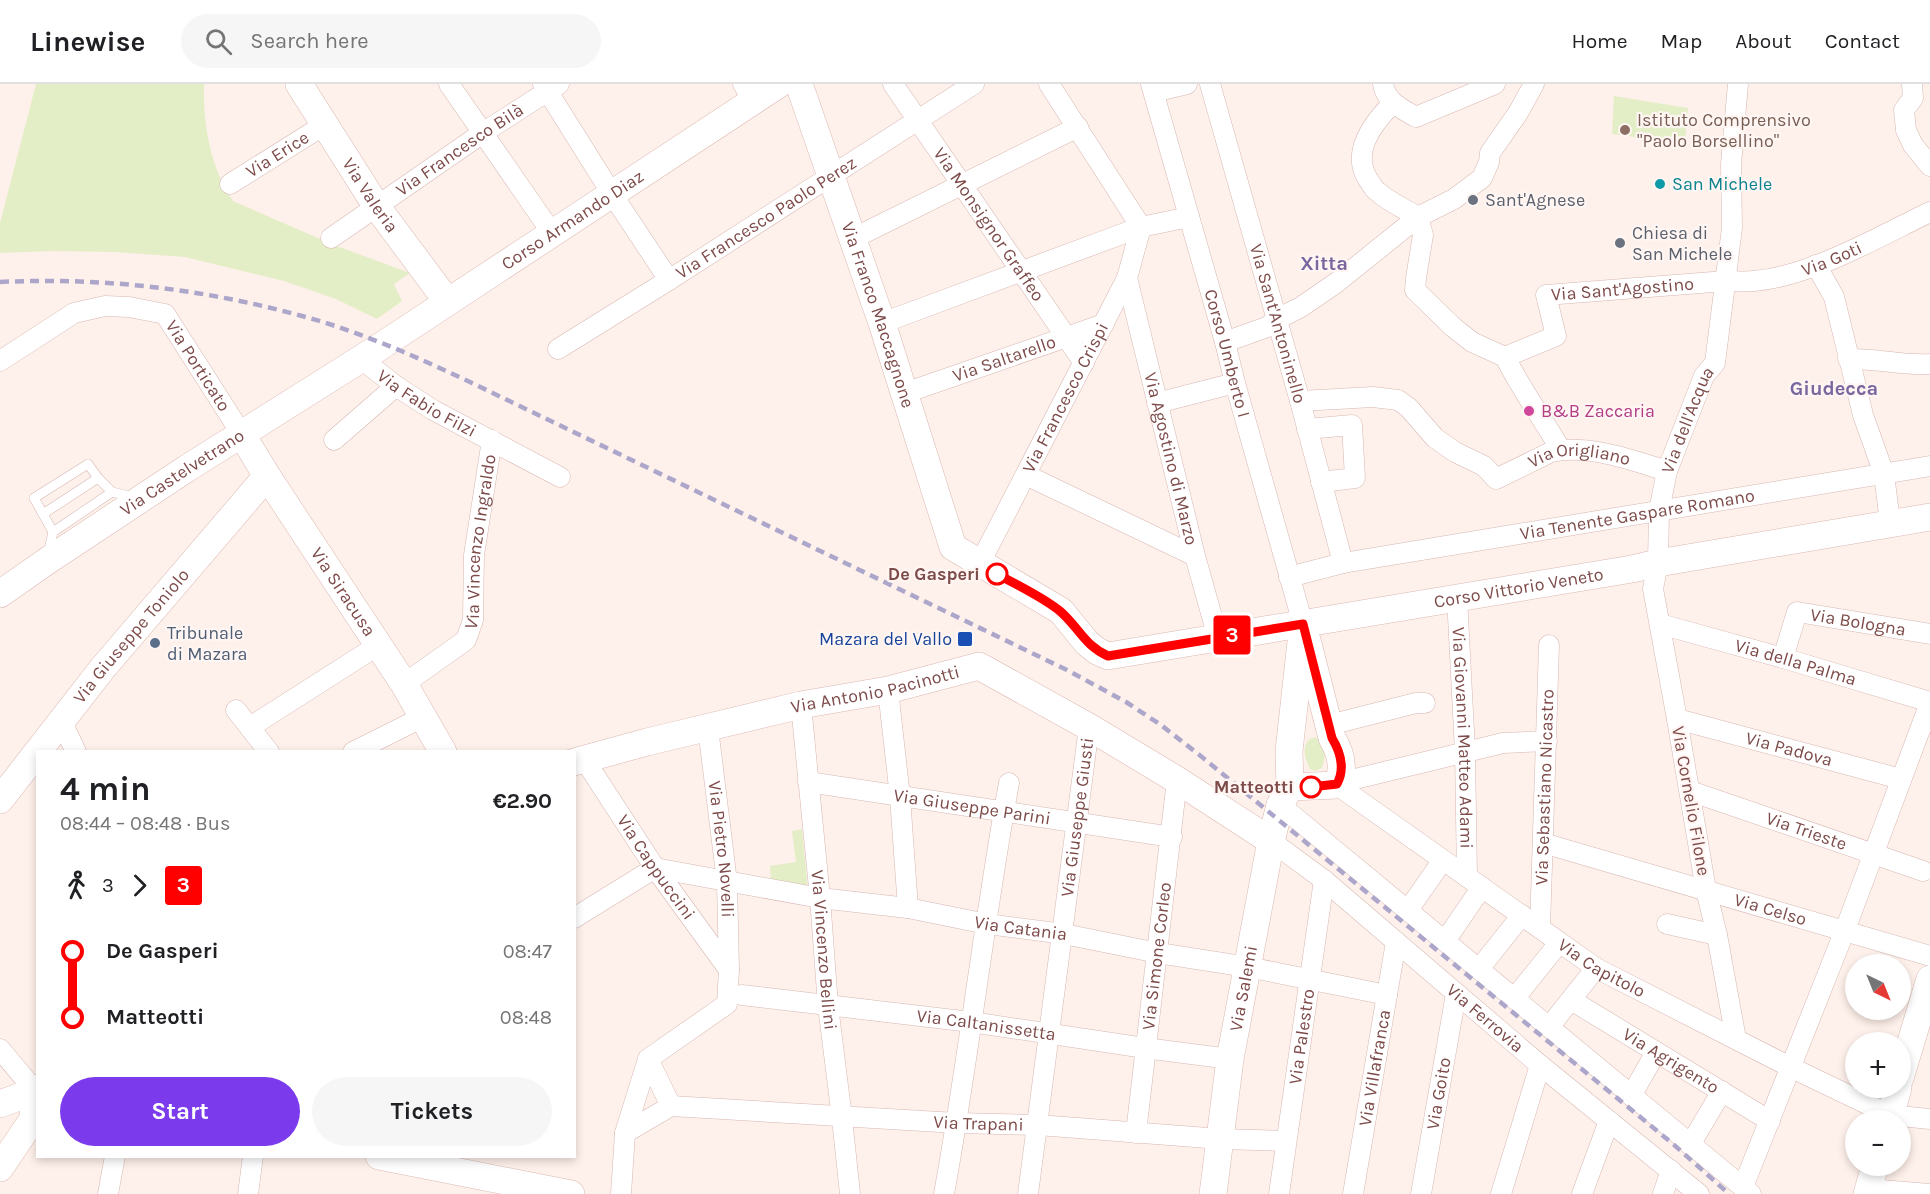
<!DOCTYPE html>
<html lang="en">
<head>
<meta charset="utf-8">
<style>
  body { margin:0; font-family:Karla,sans-serif; background:#f6f6f6; color:#202124; height:100vh; display:flex; flex-direction:column; font-size:22px; white-space:nowrap }
  * { box-sizing:border-box; margin:0 }
  p { font-size:20px; color:#757577 }
  .icon { flex:none; width:33px; height:33px; fill:none; stroke:currentColor; stroke-width:2; stroke-linecap:round; stroke-linejoin:round }
  .map { position:relative; flex:1; overflow:hidden }
  .sheet { position:absolute; left:36px; top:666px; width:540px; height:408px; display:flex; flex-direction:column; background:#fff; border-radius:0px; box-shadow:0 3px 9px #0003 }
  .sheet>* { flex:none }
  .badge { padding:0 12px; border-radius:4px; font-size:21px; line-height:39px }
  .needle { width:39px; rotate:137deg }
  .controls { position:absolute; left:1845px; top:870px; display:grid; gap:12px }
  .controls a { display:grid; place-items:center; width:66px; height:66px; border-radius:50%; background:#fff; box-shadow:0 3px 9px #0003; font-size:30px }
  .map>.badge { position:absolute; translate:-50% -50%; box-shadow:0 0 0 3px #fff }
  .legs { display:flex; align-items:center; gap:9px; height:66px; padding:0 24px; font-size:20px }
  .legs p { margin-inline-start:auto }
  .overview { display:flex; align-items:center; justify-content:space-between; height:102px; padding:0 24px }
  h1 { font-size:33px; font-weight:700; line-height:45px }
  .button { display:flex; gap:12px; margin-top:auto; padding:12px 24px }
  .button a { flex:1; height:69px; border-radius:36px; background:#7c3aed; color:#fff; font-size:24px; font-weight:700; line-height:69px; text-align:center }
  .button a+a { background:#f6f6f6; color:#202124 }
  ul { padding:0 24px; list-style:none }
  li { display:flex; align-items:center; gap:21px; height:66px; font-size:22px }
  li i { display:grid; place-items:center; width:9px; height:100%; margin:0 8px; background:currentColor }
  li i::after { content:''; width:15px; height:15px; margin:-8px; border:4px solid; border-radius:50%; background:#fff }
  li p { margin-inline-start:auto }
  li:first-child i { background:linear-gradient(#0000 50%,currentColor 0) }
  li:last-child i { background:linear-gradient(currentColor 50%,#0000 0) }
  header { display:flex; align-items:center; gap:36px; box-sizing:border-box; height:84px; padding:0 30px; background:#fff; border-bottom:2px solid #e0e0e0 }
  header strong { font-size:28px }
  nav { display:flex; gap:33px; margin-inline-start:auto; font-size:21px }
  .search { width:420px; height:54px; background:#f6f6f6; display:flex; align-items:center; gap:15px; box-sizing:border-box; padding:0 21px; border-radius:33px; color:#757577; font-size:22px }
  .map>svg:first-child { display:block }
  .green { fill:#e4eec6 }
  .lines { fill:none; stroke-linecap:round; stroke-linejoin:round }
  .lane-casing { stroke:#d7b7b3; stroke-width:10 }
  .street-casing { stroke:#d7b7b3; stroke-width:21 }
  .secondary-casing { stroke:#dcb7b2; stroke-width:28 }
  .lane { stroke:#fff; stroke-width:9 }
  .street { stroke:#fff; stroke-width:20 }
  .secondary { stroke:#fff; stroke-width:27 }
  .rail { stroke:#ada6cb; stroke-width:4.5; stroke-dasharray:9 6; stroke-linecap:butt }
  .line-1-casing { stroke:#fff; stroke-width:14 }
  .line-1 { stroke:#f00; stroke-width:9 }
  .education-dot { fill:#8d6e63; stroke:#fff6f3; stroke-width:2 }
  .culture-dot { fill:#0f9aa8; stroke:#fff6f3; stroke-width:2 }
  .worship-dot { fill:#6b7280; stroke:#fff6f3; stroke-width:2 }
  .hotel-dot { fill:#d1479c; stroke:#fff6f3; stroke-width:2 }
  .stop-1-dot { fill:#fff; stroke:#f00; stroke-width:3 }
  .transit-dot { fill:#1a4fb4; stroke:#fff6f3; stroke-width:2 }
  .service-dot { fill:#5c6f8a; stroke:#fff6f3; stroke-width:2 }
  .labels { text-anchor:middle; dominant-baseline:central; stroke-width:4.5; stroke-linejoin:round; paint-order:stroke }
  .education-label { font-size:18px; fill:#785e54; stroke:#fff6f3; text-anchor:start }
  .street-label { font-size:18px; fill:#7d4b4a; stroke:#fff6f3 }
  .culture-label { font-size:18px; fill:#0d838f; stroke:#fff6f3; text-anchor:start }
  .worship-label { font-size:18px; fill:#5b616d; stroke:#fff6f3; text-anchor:start }
  .hotel-label { font-size:18px; fill:#b23c85; stroke:#fff6f3; text-anchor:start }
  .stop-label { font-size:18px; font-weight:bold; fill:#7d4b4a; stroke:#fff6f3; text-anchor:end }
  .service-label { font-size:18px; fill:#4e5e75; stroke:#fff6f3; text-anchor:start }
  .transit-label { font-size:18px; fill:#164399; stroke:#fff6f3; text-anchor:end }
  .neighbourhood-label { font-size:20px; font-weight:bold; fill:#79669f; stroke:#fff6f3 }
</style>
</head>
<body>
<header>
<strong>Linewise</strong>
<div class="search"><svg class="icon" aria-label="search" viewBox="0 0 24 24"><circle cx="10" cy="10" r="6"/><path d="M15 15l6 6"/></svg>Search here</div>
<nav><a>Home</a><a>Map</a><a>About</a><a>Contact</a></nav>
</header>
<div class="map">
<svg width="1930" height="1110" viewBox="0 0 1930 1110">
  <rect width="100%" height="100%" fill="#fef0ea"/>
  <!-- green -->
  <g class="green">
    <path d="M36 0H204C203 40 210 83 233 117L334 161 410 189 394 200 402 217 377 235 336 215 284 197 185 173 116 168 53 167 0 169V139Z"/>
    <polygon points="1614,12 1688,24 1685,60 1612,50"/>
    <path d="M1315 653C1327 660 1326 673 1322 684L1315 687 1310 685C1304 674 1300 657 1315 653Z"/>
    <polygon points="802,745 808,807 771,799 770,782 796,778 792,747"/>
  </g>
  <g class="lines">
    <defs>
      <g id="lane">
        <polyline points="43,430 34,414 88,380 98,394"/>
        <polyline points="53,448 43,430 98,394 112,408"/>
        <polyline points="48,470 53,448 112,408 133,413"/>
      </g>
      <g id="street">
        <polyline points="449,0 552,149"/>
        <polyline points="543,0 612,110 669,196"/>
        <polyline points="743,0 753,17"/>
        <path id="s1" d="M893 0 1084 279"/>
        <polyline points="1049,0 1141,143"/>
        <path id="s2" d="M1151 0 1225 258 1235 299 1303 540"/>
        <path id="s3" d="M1210 0 1300 317 1343 479"/>
        <path d="M1383 0C1386 18 1402 25 1416 33L1495 0"/>
        <polyline points="1912,0 1913,14 1904,26 1906,46 1913,61 1930,82"/>
        <polyline points="1154,8 1187,0"/>
        <path d="M1393 19C1372 40 1350 69 1369 97 1372 101 1374 106 1378 108 1389 118 1405 125 1418 133"/>
        <path id="s4" d="M230 100 324 41"/>
        <polyline points="1418,133 1423,151 1416,194 1415,206 1453,243 1472,258 1505,273"/>
        <path id="s5" d="M331 154 484 48 559 0"/>
        <polyline points="852,155 1078,43"/>
        <polyline points="1816,181 1834,213 1863,331 1884,390 1890,438"/>
        <path id="s6" d="M1127 194 1195 472 1218 554"/>
        <polyline points="882,239 1141,143 1189,133"/>
        <polyline points="1225,258 1267,243 1277,235 1301,223 1336,199 1418,133 1454,115 1482,94 1489,78 1490,69 1518,29 1534,0"/>
        <path id="s7" d="M558 265 669 196 974 0"/>
        <path id="s8" d="M1505 273 1556 252 1546 211 1726 197C1735 197 1745 198 1754 197 1812 192 1878 153 1930 128"/>
        <path d="M1505 273C1521 305 1542 334 1561 366"/>
        <path id="s9" d="M360 274 396 302 433 326 560 393"/>
        <path d="M1848 275C1876 274 1903 282 1930 280"/>
        <path id="s10" d="M0 277 74 229 105 222 129 223 165 230 241 349"/>
        <path id="s11" d="M905 309 1104 240"/>
        <path id="s12" d="M1300 317 1373 313 1398 316 1409 324 1435 354 1455 368 1484 382 1496 395 1551 368C1589 360 1631 376 1667 387"/>
        <polyline points="1157,319 1235,299"/>
        <polyline points="1307,345 1352,341 1355,394 1321,398"/>
        <polyline points="334,356 396,302"/>
        <polyline points="1026,391 1195,472"/>
        <path id="s13" d="M980 479 1127 194 1141 143"/>
        <path id="s14" d="M1289 493 1343 479 1930 382"/>
        <path id="s15" d="M1457 513 1465 667 1467 793"/>
        <path id="s16" d="M1660 540 1783 574 1930 618"/>
        <path id="s17" d="M1783 574 1797 528 1930 550"/>
        <path id="s18" d="M404 600 466 556 473 536 474 471 492 356"/>
        <polyline points="888,606 900,713 908,824"/>
        <path id="s19" d="M801 621 820 814 828 922 842 1034 850 1110"/>
        <polyline points="236,626 269,668"/>
        <path id="s20" d="M1677 635 1901 695"/>
        <polyline points="62,638 76,668"/>
        <polyline points="1329,641 1416,619 1425,619"/>
        <polyline points="250,643 377,562"/>
        <path id="s21" d="M708 644 727 798 729 886"/>
        <polyline points="353,668 423,633"/>
        <path id="s22" d="M584 675 655 784 729 886 727 920 648 975 625 1049 621 1110"/>
        <polyline points="1342,692 1351,696 1503,659 1547,657"/>
        <path id="s23" d="M808 698 1172 753"/>
        <path id="s24" d="M1337 701 1596 884 1790 983 1890 1031 1930 1035"/>
        <path id="s25" d="M1690 707 1923 787"/>
        <polyline points="1280,721 1751,1110"/>
        <path id="s26" d="M1271 757 1324 796 1540 981 1699 1110"/>
        <path id="s27" d="M1543 759 1930 872"/>
        <polyline points="1408,826 1443,776"/>
        <path id="s28" d="M574 834 655 784 820 814 908 824 987 840 1064 850 1158 869 1248 883 1387 911"/>
        <polyline points="1667,840 1717,851"/>
        <path id="s29" d="M1540 844 1549 561"/>
        <polyline points="1445,857 1482,803"/>
        <polyline points="1479,885 1522,831"/>
        <path id="s30" d="M742 911 971 938 1145 964 1230 975"/>
        <polyline points="1514,915 1559,859"/>
        <path id="s31" d="M1571 916 1770 1037"/>
        <polyline points="1549,943 1596,884"/>
        <path id="s32" d="M1736 955 1717 851 1706 806 1677 635 1653 505 1658 479 1659 427 1667 387 1704 292 1715 279 1732 144 1731 80 1738 0"/>
        <polyline points="0,965 35,1007"/>
        <polyline points="648,975 671,1022"/>
        <polyline points="1631,1012 1656,968"/>
        <path id="s33" d="M671 1022 957 1039 1038 1041 1221 1055 1286 1057"/>
        <polyline points="625,1049 671,1022"/>
        <path id="s34" d="M1136 1049 1177 696"/>
        <polyline points="1690,1061 1722,1007"/>
        <polyline points="1743,1103 1845,846 1930,619"/>
        <polyline points="1869,1105 1930,1110"/>
        <polyline points="108,1110 115,1072"/>
        <polyline points="248,1110 253,1072"/>
        <path d="M944 1110C969 973 984 835 1009 699"/>
        <path id="s35" d="M1028 1110 1089 643"/>
        <path id="s36" d="M1279 1110 1324 796"/>
        <path id="s37" d="M1353 1110 1396 858"/>
        <path id="s38" d="M1421 1110 1456 910"/>
        <polyline points="1501,1110 1540,981"/>
        <polyline points="1582,1110 1609,1037"/>
        <polyline points="1663,1110 1671,1086"/>
      </g>
      <g id="secondary">
        <path id="s39" d="M299 0 377 123 447 217"/>
        <path id="s40" d="M799 0 882 239 953 463 1061 527 1087 559 1097 567 1108 572 1632 485 1658 479 1930 433"/>
        <path id="s41" d="M241 349 267 392 404 600 443 668"/>
        <path id="s42" d="M0 510 47 477 186 385 375 266 779 0"/>
        <path id="s43" d="M574 678 647 658 801 621 888 606 979 582 1089 643 1177 696 1271 757"/>
        <path d="M1290 703 1337 701C1345 685 1341 669 1332 654L1307 556"/>
        <path id="s44" d="M0 716 102 585 267 392"/>
        <polyline points="1900,994 1930,895"/>
        <polyline points="0,1020 35,1007 38,1004"/>
        <polyline points="1889,1036 1898,1004"/>
        <polyline points="379,1072 571,1110"/>
        <polyline points="0,1084 33,1035 35,1007"/>
        <path id="s45" d="M1213 1110 1230 975 1271 757 1280 721 1290 703 1289 667 1303 540"/>
        <polyline points="1867,1110 1875,1082"/>
      </g>
    </defs>
    <!-- lane casing -->
    <use href="#lane" class="lane-casing"/>
    <!-- street casing -->
    <use href="#street" class="street-casing"/>
    <!-- secondary casing -->
    <use href="#secondary" class="secondary-casing"/>
    <!-- lane -->
    <use href="#lane" class="lane"/>
    <!-- street -->
    <use href="#street" class="street"/>
    <!-- secondary -->
    <use href="#secondary" class="secondary"/>
    <!-- rail -->
    <path class="rail" d="M0 198C102 193 204 205 302 232 361 248 417 273 472 299L1067 586 1126 618 1161 641 1202 673 1673 1060 1729 1110"/>
  </g>
  <g class="lines">
    <defs>
      <path id="line-1" d="M997 490C1017 501 1045 514 1061 528 1079 544 1085 562 1108 572L1303 540 1332 654C1341 669 1345 685 1337 700L1311 703"/>
    </defs>
    <!-- line-1 casing -->
    <use href="#line-1" class="line-1-casing"/>
    <!-- line-1 -->
    <use href="#line-1" class="line-1"/>
  </g>
  <!-- markers -->
  <circle class="education-dot" cx="1625" cy="46" r="6"/>
  <circle class="culture-dot" cx="1660" cy="100" r="6"/>
  <g class="worship-dot">
    <circle cx="1473" cy="116" r="6"/>
    <circle cx="1620" cy="159" r="6"/>
  </g>
  <circle class="hotel-dot" cx="1529" cy="327" r="6"/>
  <g class="stop-1-dot">
    <circle cx="997" cy="490" r="10"/>
    <circle cx="1311" cy="703" r="10"/>
  </g>
  <rect class="transit-dot" x="957" y="547" width="16" height="16" rx="3"/>
  <circle class="service-dot" cx="155" cy="559" r="6"/>
  <g class="labels">
    <!-- education labels -->
    <g class="education-label">
      <text x="1637" y="36">Istituto Comprensivo<tspan x="1637" dy="21">"Paolo Borsellino"</tspan></text>
    </g>
    <!-- street labels -->
    <g class="street-label">
      <text stroke="none"><textPath href="#s5" startOffset="156">Via Francesco Bilà</textPath></text>
      <text stroke="none"><textPath href="#s4" startOffset="56">Via Erice</textPath></text>
      <text stroke="none"><textPath href="#s39" startOffset="132">Via Valeria</textPath></text>
      <text stroke="none"><textPath href="#s7" startOffset="246">Via Francesco Paolo Perez</textPath></text>
      <text stroke="none"><textPath href="#s42" startOffset="684">Corso Armando Diaz</textPath></text>
      <text stroke="none"><textPath href="#s1" startOffset="170">Via Monsignor Graffeo</textPath></text>
      <text stroke="none"><textPath href="#s8" startOffset="387">Via Goti</textPath></text>
      <text stroke="none"><textPath href="#s8" startOffset="174">Via Sant'Agostino</textPath></text>
      <text stroke="none"><textPath href="#s40" startOffset="244">Via Franco Maccagnone</textPath></text>
      <text stroke="none"><textPath href="#s3" startOffset="249">Via Sant'Antoninello</textPath></text>
      <text stroke="none"><textPath href="#s2" startOffset="280">Corso Umberto I</textPath></text>
      <text stroke="none"><textPath href="#s11" startOffset="105">Via Saltarello</textPath></text>
      <text stroke="none"><textPath href="#s10" startOffset="242">Via Porticato</textPath></text>
      <text stroke="none"><textPath href="#s13" startOffset="186">Via Francesco Crispi</textPath></text>
      <text stroke="none"><textPath href="#s9" startOffset="81">Via Fabio Filzi</textPath></text>
      <text stroke="none"><textPath href="#s32" startOffset="632">Via dell'Acqua</textPath></text>
      <text stroke="none"><textPath href="#s6" startOffset="186">Via Agostino di Marzo</textPath></text>
      <text stroke="none"><textPath href="#s12" startOffset="315">Via Origliano</textPath></text>
      <text stroke="none"><textPath href="#s42" startOffset="219">Via Castelvetrano</textPath></text>
      <text stroke="none"><textPath href="#s14" startOffset="354">Via Tenente Gaspare Romano</textPath></text>
      <text stroke="none"><textPath href="#s18" startOffset="176">Via Vincenzo Ingraldo</textPath></text>
      <text stroke="none"><textPath href="#s40" startOffset="1096">Corso Vittorio Veneto</textPath></text>
      <text stroke="none"><textPath href="#s41" startOffset="189">Via Siracusa</textPath></text>
      <text stroke="none"><textPath href="#s17" startOffset="110">Via Bologna</textPath></text>
      <text stroke="none"><textPath href="#s44" startOffset="210">Via Giuseppe Toniolo</textPath></text>
      <text stroke="none"><textPath href="#s16" startOffset="141">Via della Palma</textPath></text>
      <text stroke="none"><textPath href="#s43" startOffset="310">Via Antonio Pacinotti</textPath></text>
      <text stroke="none"><textPath href="#s15" startOffset="141">Via Giovanni Matteo Adami</textPath></text>
      <text stroke="none"><textPath href="#s20" startOffset="116">Via Padova</textPath></text>
      <text stroke="none"><textPath href="#s29" startOffset="141">Via Sebastiano Nicastro</textPath></text>
      <text transform="translate(1691 717) rotate(80)">Via Cornelio Filone</text>
      <text stroke="none"><textPath href="#s23" startOffset="166">Via Giuseppe Parini</textPath></text>
      <text stroke="none"><textPath href="#s35" startOffset="380">Via Giuseppe Giusti</textPath></text>
      <text stroke="none"><textPath href="#s25" startOffset="123">Via Trieste</textPath></text>
      <text stroke="none"><textPath href="#s21" startOffset="122">Via Pietro Novelli</textPath></text>
      <text stroke="none"><textPath href="#s22" startOffset="130">Via Cappuccini</textPath></text>
      <text stroke="none"><textPath href="#s27" startOffset="237">Via Celso</textPath></text>
      <text stroke="none"><textPath href="#s28" startOffset="466">Via Catania</textPath></text>
      <text stroke="none"><textPath href="#s19" startOffset="246">Via Vincenzo Bellini</textPath></text>
      <text stroke="none"><textPath href="#s34" startOffset="178">Via Simone Corleo</textPath></text>
      <text stroke="none"><textPath href="#s24" startOffset="322">Via Capitolo</textPath></text>
      <text stroke="none"><textPath href="#s45" startOffset="208">Via Salemi</textPath></text>
      <text stroke="none"><textPath href="#s26" startOffset="278">Via Ferrovia</textPath></text>
      <text stroke="none"><textPath href="#s30" startOffset="246">Via Caltanissetta</textPath></text>
      <text stroke="none"><textPath href="#s36" startOffset="159">Via Palestro</textPath></text>
      <text stroke="none"><textPath href="#s31" startOffset="117">Via Agrigento</textPath></text>
      <text stroke="none"><textPath href="#s37" startOffset="128">Via Villafranca</textPath></text>
      <text stroke="none"><textPath href="#s38" startOffset="102">Via Goito</textPath></text>
      <text stroke="none"><textPath href="#s33" startOffset="308">Via Trapani</textPath></text>
    </g>
    <!-- culture labels -->
    <g class="culture-label">
      <text x="1672" y="100">San Michele</text>
    </g>
    <!-- worship labels -->
    <g class="worship-label">
      <text x="1485" y="116">Sant'Agnese</text>
      <text x="1632" y="149">Chiesa di<tspan x="1632" dy="21">San Michele</tspan></text>
    </g>
    <!-- hotel labels -->
    <g class="hotel-label">
      <text x="1541" y="327">B&amp;B Zaccaria</text>
    </g>
    <!-- stop labels -->
    <g class="stop-label">
      <text x="980" y="490">De Gasperi</text>
      <text x="1294" y="703">Matteotti</text>
    </g>
    <!-- service labels -->
    <g class="service-label">
      <text x="167" y="549">Tribunale<tspan x="167" dy="21">di Mazara</tspan></text>
    </g>
    <!-- transit labels -->
    <g class="transit-label">
      <text x="952" y="555">Mazara del Vallo</text>
    </g>
    <!-- neighbourhood labels -->
    <g class="neighbourhood-label">
      <text x="1324" y="179">Xitta</text>
      <text x="1834" y="304">Giudecca</text>
    </g>
  </g>
</svg>
<div class="controls">
<a><svg class="needle" viewBox="-14 -14 28 28"><path d="M0-13l5 13h-10z" fill="#e53935"/><path d="M0 13l5-13h-10z" fill="#757577"/></svg></a>
<a>+</a>
<a>−</a>
</div>
<b class="badge" style="left:1232px;top:551px;background:#f00;color:#fff">3</b>
<section class="sheet">
<div class="overview"><div><h1>4 min</h1><p>08:44 – 08:48 · Bus</p></div><b>€2.90</b></div>
<div class="legs"><svg class="icon" aria-label="walk" viewBox="0 0 24 24"><circle cx="13" cy="4" r="2"/><path d="M13 8l-2 6 4 7M11 14l-3 7M7 12l3-4h3l4 4"/></svg>3<svg class="icon" aria-label="forward" viewBox="0 0 24 24"><path d="M9 5l7 7-7 7"/></svg><b class="badge" style="background:#f00;color:#fff">3</b></div>
<ul>
<li><i style="color:#f00"></i><b>De Gasperi</b><p>08:47</p></li>
<li><i style="color:#f00"></i><b>Matteotti</b><p>08:48</p></li>
</ul>
<div class="button"><a>Start</a><a>Tickets</a></div>
</section>
</div>
</body>
</html>
